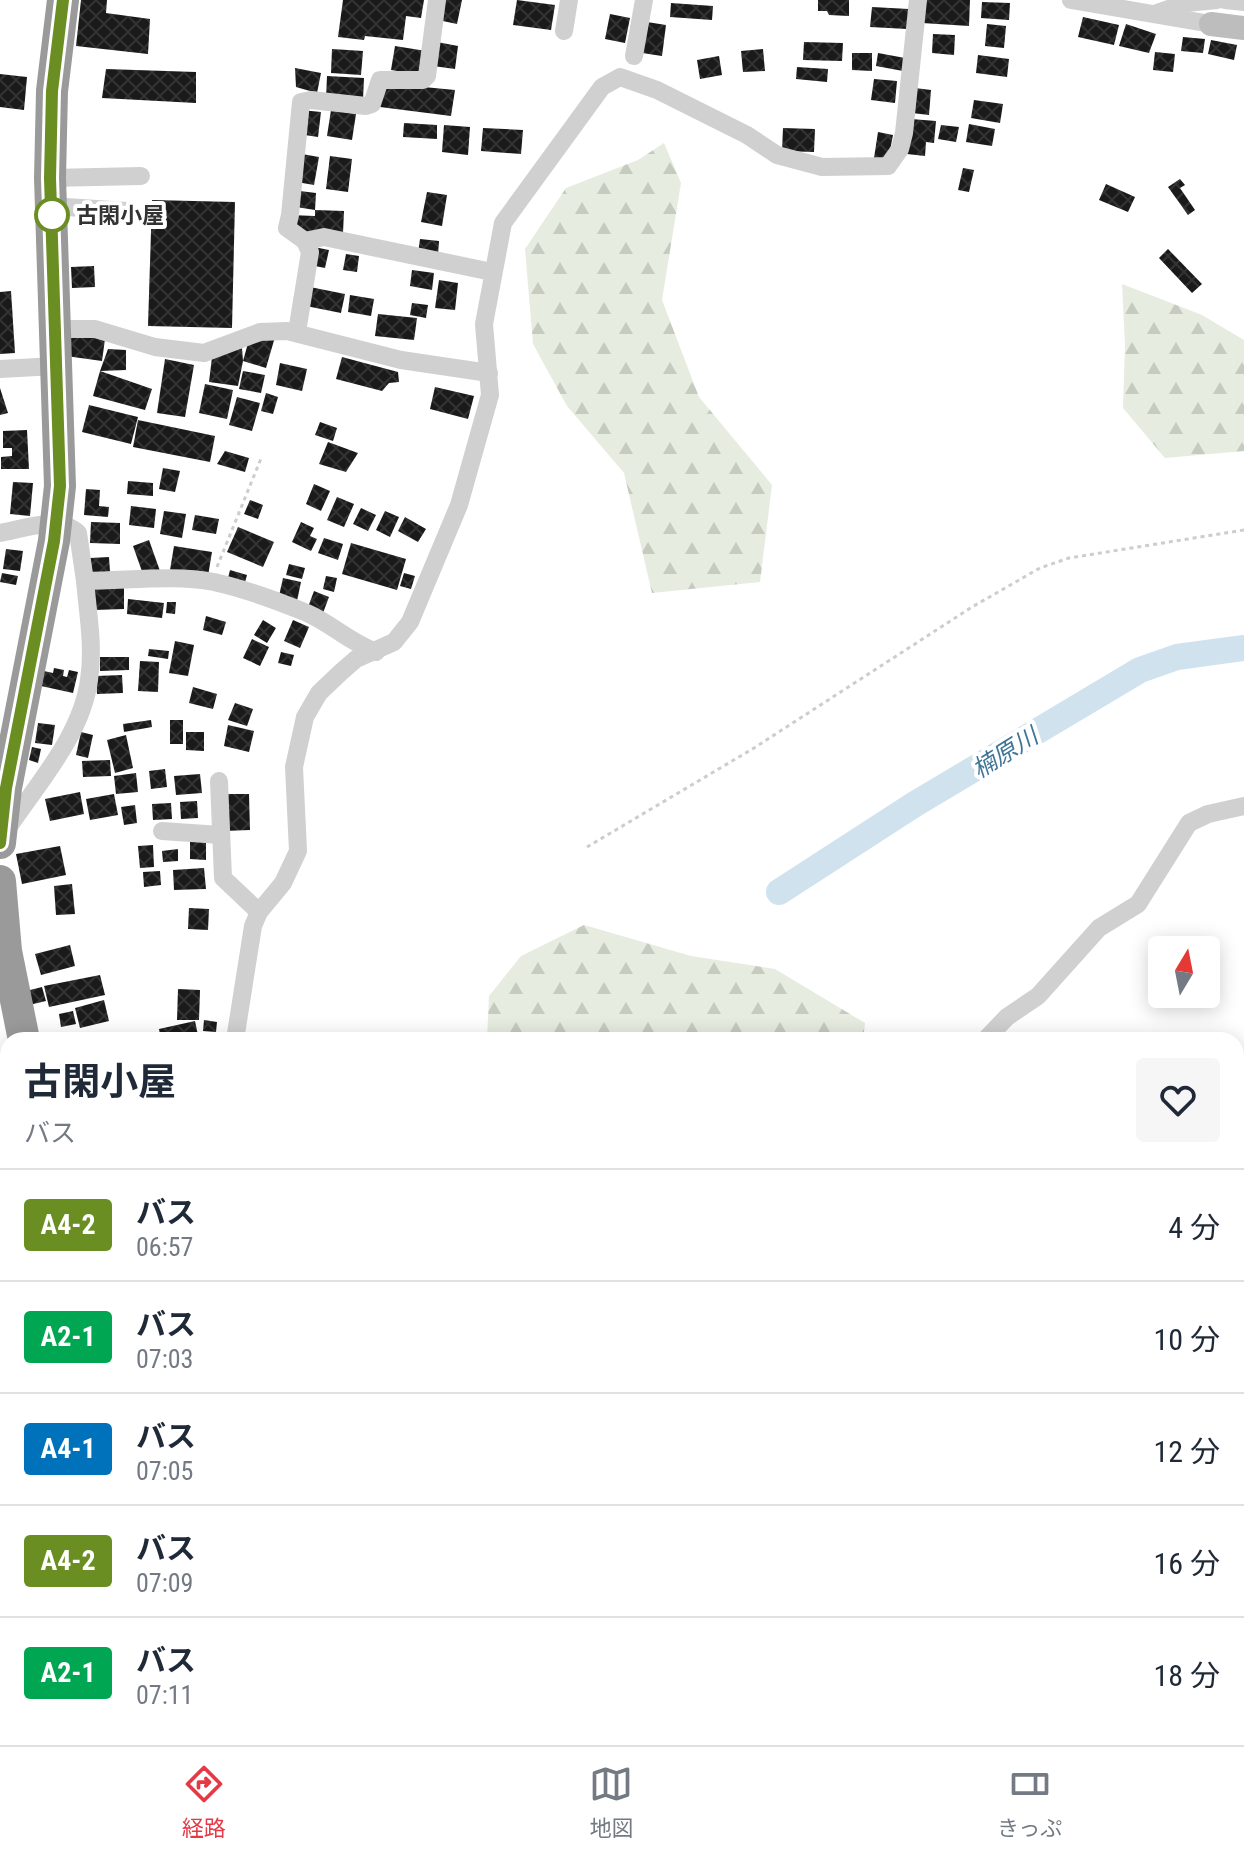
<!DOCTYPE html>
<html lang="ja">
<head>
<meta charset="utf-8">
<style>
  body { margin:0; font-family:"Roboto Condensed","Noto Sans JP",sans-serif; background:#f6f6f7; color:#1f2937; height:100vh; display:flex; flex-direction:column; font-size:30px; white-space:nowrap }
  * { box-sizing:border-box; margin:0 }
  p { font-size:26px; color:#747a83 }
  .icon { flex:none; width:44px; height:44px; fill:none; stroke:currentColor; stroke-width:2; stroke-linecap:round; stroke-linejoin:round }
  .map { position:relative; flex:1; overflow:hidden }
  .sheet { position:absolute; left:0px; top:1032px; width:1244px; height:714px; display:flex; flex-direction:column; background:#fff; border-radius:24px 24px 0 0; box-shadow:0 4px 20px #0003 }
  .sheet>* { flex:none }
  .badge { padding:0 16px; border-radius:6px; font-size:28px; line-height:52px }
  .needle { width:52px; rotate:10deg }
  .buttons { position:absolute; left:1148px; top:936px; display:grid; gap:16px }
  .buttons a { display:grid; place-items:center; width:72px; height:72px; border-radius:8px; background:#fff; box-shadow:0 4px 20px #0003; font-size:40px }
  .map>.badge { position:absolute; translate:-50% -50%; box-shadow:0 0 0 4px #fff }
  .round { display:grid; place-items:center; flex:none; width:84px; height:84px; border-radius:8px; background:#f6f6f7 }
  .summary { display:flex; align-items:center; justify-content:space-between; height:136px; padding:0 24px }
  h1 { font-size:38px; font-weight:700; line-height:60px }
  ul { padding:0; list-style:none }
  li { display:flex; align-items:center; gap:24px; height:112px; padding:0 24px; border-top:2px solid #e0e1e3 }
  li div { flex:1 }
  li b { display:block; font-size:30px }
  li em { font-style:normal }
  li .badge { min-width:88px; font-weight:700; text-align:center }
  .dock { display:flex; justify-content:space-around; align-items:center; height:112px; border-top:2px solid #e0e1e3; background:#fff; font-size:22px; color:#747a83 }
  .dock a { display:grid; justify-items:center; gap:4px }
  .dock .selected { color:#e63946 }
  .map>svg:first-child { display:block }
  .forest { fill:url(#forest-firs) }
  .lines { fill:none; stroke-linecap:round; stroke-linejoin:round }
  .river { stroke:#cfe2ee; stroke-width:26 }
  .building { fill:url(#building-cross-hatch) }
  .path { stroke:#cdcdcd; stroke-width:3; stroke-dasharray:4 4; stroke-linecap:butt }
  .street { stroke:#d0d0d0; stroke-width:18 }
  .secondary { stroke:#bdbdbd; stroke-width:24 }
  .highway { stroke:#9a9a9a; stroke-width:32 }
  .line-casing { stroke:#fff; stroke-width:18 }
  .line { stroke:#6b8e23; stroke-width:12 }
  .stop-dot { fill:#fff; stroke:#6b8e23; stroke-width:4 }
  .labels { text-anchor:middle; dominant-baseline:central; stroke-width:8; stroke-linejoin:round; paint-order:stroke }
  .stop-label { font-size:22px; font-weight:bold; fill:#333; stroke:#fff; text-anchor:start }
  .water-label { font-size:24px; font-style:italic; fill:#3f7597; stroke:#fff }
</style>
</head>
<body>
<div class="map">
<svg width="1244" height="1745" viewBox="0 0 1244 1745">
  <defs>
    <pattern id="forest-firs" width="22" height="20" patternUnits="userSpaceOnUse" patternTransform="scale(2)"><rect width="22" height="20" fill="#e6ecdf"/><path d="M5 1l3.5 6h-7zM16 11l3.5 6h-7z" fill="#c6cbc0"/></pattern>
    <pattern id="building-cross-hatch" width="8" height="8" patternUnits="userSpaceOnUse" patternTransform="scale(2)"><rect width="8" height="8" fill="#1a1a1a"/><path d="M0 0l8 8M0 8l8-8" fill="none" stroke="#333"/></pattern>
  </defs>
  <rect width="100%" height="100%" fill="#fff"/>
  <!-- forest -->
  <g class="forest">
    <polygon points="664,143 681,183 662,300 699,397 772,485 760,582 652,593 624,473 567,406 533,344 525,249 566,188 638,160"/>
    <polygon points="1122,284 1202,315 1244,340 1244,451 1165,458 1123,408 1125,345"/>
    <polygon points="584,925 691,956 775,969 865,1023 863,1040 487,1040 489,996 521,956"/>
    <polygon points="1244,1164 1244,1353 1236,1357 1236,1175"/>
  </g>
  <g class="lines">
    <!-- river -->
    <polyline class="river" points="779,892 915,804 1140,670 1177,657 1244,648"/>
  </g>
  <!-- building -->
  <g class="building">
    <polygon points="81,0 107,0 106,13 150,19 148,54 76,46"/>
    <polygon points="343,0 424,0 421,18 406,16 403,40 365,36 364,40 338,37"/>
    <polygon points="442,0 462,0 457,24 438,20"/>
    <polygon points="517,0 555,5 551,30 513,25"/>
    <polygon points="818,0 849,0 849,16 829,15 827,11 818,11"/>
    <polygon points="924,0 970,0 969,26 922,23"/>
    <polygon points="982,2 1010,3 1009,20 981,18"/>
    <polygon points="671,3 713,6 712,20 670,17"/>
    <polygon points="872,7 909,9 907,29 870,27"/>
    <polygon points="610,14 630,18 625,43 605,39"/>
    <polygon points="1083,17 1119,25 1114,45 1078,37"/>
    <polygon points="647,22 666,25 662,56 642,53"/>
    <polygon points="987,24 1006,26 1004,48 985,46"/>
    <polygon points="1126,24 1156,34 1149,53 1119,46"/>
    <polygon points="933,34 955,35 954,55 932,53"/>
    <polygon points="1183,37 1205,39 1203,53 1181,51"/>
    <polygon points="1211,40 1237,45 1234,60 1208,54"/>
    <polygon points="437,42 458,46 455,69 433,66"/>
    <polygon points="804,42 843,43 842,61 803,60"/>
    <polygon points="395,46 426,51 422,75 391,70"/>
    <polygon points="332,49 363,51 361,75 331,73"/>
    <polygon points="763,49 765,71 743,72 741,51"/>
    <polygon points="1155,52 1175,54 1173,72 1153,70"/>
    <polygon points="852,53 872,53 872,71 852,70"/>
    <polygon points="878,53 905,58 903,71 876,66"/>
    <polygon points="978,55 1009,59 1007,77 976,73"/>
    <polygon points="719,56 722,75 700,79 697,60"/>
    <polygon points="797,67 828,69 827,82 796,79"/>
    <polygon points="295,68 321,73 317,93 296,87"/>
    <polygon points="106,69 196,72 196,103 102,98"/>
    <polygon points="0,74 27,77 24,110 0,107"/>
    <polygon points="327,76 364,78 363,100 326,98"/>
    <polygon points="874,79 897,81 895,103 871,100"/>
    <polygon points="382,83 455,90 451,116 380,107"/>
    <polygon points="915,88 931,90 929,115 912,113"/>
    <polygon points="974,100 1003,104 1000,123 971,118"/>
    <polygon points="301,110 321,112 318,137 298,134"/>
    <polygon points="331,110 356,114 352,140 327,136"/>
    <polygon points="911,119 936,121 934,143 926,142 925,156 907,154"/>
    <polygon points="404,123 437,125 437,139 403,137"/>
    <polygon points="969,124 995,129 992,146 966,142"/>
    <polygon points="444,125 470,127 468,155 442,152"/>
    <polygon points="941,125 959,127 956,142 938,139"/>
    <polygon points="483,128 523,130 521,154 481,151"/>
    <polygon points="783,128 815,129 814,152 782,151"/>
    <polygon points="878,132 893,135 888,161 874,158"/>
    <polygon points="296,153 319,157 314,185 291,181"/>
    <polygon points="330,156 352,159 348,192 326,189"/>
    <polygon points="963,168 974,170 969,192 958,190"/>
    <polygon points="1180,179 1185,185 1180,188 1195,210 1188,215 1168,187"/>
    <polygon points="1106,184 1135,197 1128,212 1099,200"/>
    <polygon points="292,190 316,193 315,210 290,206"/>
    <polygon points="427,192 447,195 442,226 421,222"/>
    <polygon points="152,200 235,202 232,328 148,326"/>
    <polygon points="315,210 344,211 343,233 289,231 290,215 315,216"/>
    <polygon points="420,239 439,241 438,256 418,253"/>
    <polygon points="314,247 329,250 325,268 310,265"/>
    <polygon points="1168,249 1202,284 1192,293 1159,258"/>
    <polygon points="346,254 359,256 357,272 343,270"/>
    <polygon points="94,266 95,287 72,288 71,267"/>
    <polygon points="412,270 434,273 432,290 410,286"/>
    <polygon points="439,280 458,283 455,310 435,308"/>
    <polygon points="310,287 345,294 341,313 306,306"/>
    <polygon points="11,291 15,353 0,354 0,292"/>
    <polygon points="350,295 374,299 371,316 348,312"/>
    <polygon points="412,303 428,305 426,318 410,315"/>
    <polygon points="378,314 417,318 414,340 375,336"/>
    <polygon points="69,334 105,339 102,361 66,356"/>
    <polygon points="250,336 275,337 266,368 243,361 238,386 209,382 212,357 242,348 243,361"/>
    <polygon points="108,349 126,350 126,370 100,371"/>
    <polygon points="342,357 398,372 399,382 389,383 382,391 336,379"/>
    <polygon points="165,359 194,365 185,417 157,413"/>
    <polygon points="280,363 307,369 302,391 276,385"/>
    <polygon points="100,371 152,389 145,410 93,396"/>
    <polygon points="243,371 265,375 261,393 239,389"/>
    <polygon points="205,384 233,390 227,419 199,413"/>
    <polygon points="435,387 474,396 468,419 430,409"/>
    <polygon points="0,388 8,413 0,415"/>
    <polygon points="266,393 278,397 273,414 261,411"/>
    <polygon points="237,397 260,403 252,431 229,425"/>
    <polygon points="89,405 138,417 131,444 82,432"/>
    <polygon points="138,420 215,436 210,462 133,447"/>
    <polygon points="320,422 337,428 333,441 315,435"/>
    <polygon points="27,430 29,469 1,469 1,457 12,456 12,448 3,448 3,431"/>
    <polygon points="328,442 358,453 346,472 319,464"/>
    <polygon points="225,451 249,458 245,472 217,464"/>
    <polygon points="163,468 180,471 175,492 159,489"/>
    <polygon points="128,481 153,483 153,496 127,494"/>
    <polygon points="13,482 33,483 30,516 10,514"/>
    <polygon points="314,484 330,491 321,511 306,504"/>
    <polygon points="86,489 100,490 99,506 109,507 108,517 84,515"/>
    <polygon points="337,497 354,504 344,527 327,520"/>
    <polygon points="250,500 263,505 258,519 244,514"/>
    <polygon points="131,506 156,509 154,528 129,525"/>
    <polygon points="361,508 376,515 368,531 353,524"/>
    <polygon points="164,511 186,514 182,538 160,534"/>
    <polygon points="385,511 399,517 390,537 376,530"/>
    <polygon points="195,515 219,519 216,534 192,530"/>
    <polygon points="405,517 426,529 418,542 398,531"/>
    <polygon points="91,522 120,523 120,544 90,543"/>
    <polygon points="301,522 314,528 310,536 317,539 311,551 292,542"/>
    <polygon points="238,527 274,542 263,567 227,552"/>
    <polygon points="324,538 343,544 338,560 318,553"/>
    <polygon points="149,540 160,571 144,577 133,546"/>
    <polygon points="351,543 406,559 397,590 342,574"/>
    <polygon points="174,546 212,552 208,576 170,570"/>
    <polygon points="6,549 23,551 20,571 3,569"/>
    <polygon points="109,557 110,572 91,573 90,558"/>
    <polygon points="289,564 305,568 302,579 286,575"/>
    <polygon points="230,570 247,575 244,586 228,578"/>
    <polygon points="2,573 18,576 16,585 0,582"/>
    <polygon points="404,573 415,576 411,589 400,586"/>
    <polygon points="326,576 337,578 334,592 323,589"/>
    <polygon points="283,578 301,582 297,601 279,596"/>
    <polygon points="124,587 124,609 95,610 94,588"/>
    <polygon points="314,591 329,597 323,613 308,607"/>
    <polygon points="128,599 164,603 162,618 127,614"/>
    <polygon points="167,602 176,602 175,614 166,613"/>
    <polygon points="206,616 226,622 222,635 203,630"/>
    <polygon points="263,620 276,628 267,643 254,635"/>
    <polygon points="293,620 309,627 300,648 284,641"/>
    <polygon points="252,639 269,647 260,666 243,658"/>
    <polygon points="175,641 194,645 188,676 169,673"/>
    <polygon points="149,649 169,651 168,659 148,656"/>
    <polygon points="281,652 294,655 291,666 278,663"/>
    <polygon points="100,657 129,657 129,670 100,671"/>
    <polygon points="140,661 159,662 158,692 138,691"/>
    <polygon points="54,668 64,670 63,676 67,677 69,670 78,672 73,693 41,686 44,671 53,673"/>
    <polygon points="122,675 123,693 97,694 96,676"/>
    <polygon points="193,687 217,694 213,709 189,703"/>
    <polygon points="235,703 253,709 247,726 228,720"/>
    <polygon points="151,720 152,727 124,732 123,724"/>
    <rect x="170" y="720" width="13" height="24"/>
    <polygon points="38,723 55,725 52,745 35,743"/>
    <polygon points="228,725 254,731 249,752 224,746"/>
    <polygon points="81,732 93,735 88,758 76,755"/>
    <polygon points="186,732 204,732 204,751 186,750"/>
    <polygon points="126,735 133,768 115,773 107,740"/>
    <polygon points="32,747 41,749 38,763 29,760"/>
    <polygon points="110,760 111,776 83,777 82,761"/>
    <polygon points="165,769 167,787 151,789 149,771"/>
    <polygon points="136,773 138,792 116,794 114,776"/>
    <polygon points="200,774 202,793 176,795 174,776"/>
    <polygon points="80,792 84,814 50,821 45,799"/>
    <polygon points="114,794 118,815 90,820 86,799"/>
    <polygon points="225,794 249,794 250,830 224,831"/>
    <polygon points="197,801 198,818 181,819 180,802"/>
    <polygon points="171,803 172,819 153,820 152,804"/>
    <polygon points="135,805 137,823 124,825 121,807"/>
    <polygon points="190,840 206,840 206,860 190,859"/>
    <polygon points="153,845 154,867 140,868 138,846"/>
    <polygon points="60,846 66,875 22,884 16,854"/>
    <polygon points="178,849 178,861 163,862 162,851"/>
    <polygon points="204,868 206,889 174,890 173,870"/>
    <polygon points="160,871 161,885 144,887 143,872"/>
    <polygon points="72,884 75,914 56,915 54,886"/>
    <polygon points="189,908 209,909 208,930 188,929"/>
    <polygon points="70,945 75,966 41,975 35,954"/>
    <polygon points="100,975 105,995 49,1007 44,986"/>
    <polygon points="42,987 46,1001 29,1005 26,991"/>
    <polygon points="178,989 200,990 199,1020 177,1020"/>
    <polygon points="104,1000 109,1021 80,1028 75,1008"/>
    <polygon points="73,1011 76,1024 61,1027 59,1014"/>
    <polygon points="204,1020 217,1022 216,1032 203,1031"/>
    <polygon points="195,1021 199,1040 161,1040 159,1029"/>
    <polygon points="8,1119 8,1161 0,1164 0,1121"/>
    <polygon points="8,1220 8,1247 0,1249 0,1222"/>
    <polygon points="8,1268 8,1297 0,1299 0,1270"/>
    <polygon points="8,1355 8,1384 0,1388 0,1359"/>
    <polygon points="1241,1439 1244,1463 1236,1465 1236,1441"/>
    <polygon points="8,1462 8,1492 0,1496 0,1466"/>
    <polygon points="8,1500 8,1527 0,1531 0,1503"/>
    <polygon points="1236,1606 1243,1606 1243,1627 1236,1628"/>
    <polygon points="8,1632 8,1654 0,1657 0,1635"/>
    <polygon points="8,1684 8,1704 1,1706 0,1686"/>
    <polygon points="42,1738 43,1745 0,1745 0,1739"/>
    <polygon points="55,1738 203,1738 206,1745 57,1745"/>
    <polygon points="353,1738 388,1738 389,1739 354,1745"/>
    <rect x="428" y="1738" width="27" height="7"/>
    <polygon points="612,1738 641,1738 640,1745 612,1745"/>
    <polygon points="816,1738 828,1738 848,1745 814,1745"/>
    <polygon points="1086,1738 1104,1738 1104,1745 1087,1745"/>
    <polygon points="1176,1738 1202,1738 1201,1745 1175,1745"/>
  </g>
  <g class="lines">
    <!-- path -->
    <g class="path">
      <polyline points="217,567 262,456"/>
      <polyline points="587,847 754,748 972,607 1040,568 1069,558 1244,530"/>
      <polyline points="1236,1431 1244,1428"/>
    </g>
    <!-- street -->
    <g class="street">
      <polyline points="1071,0 1211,24"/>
      <polyline points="1225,0 1244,2"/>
      <polyline points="1157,13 1186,3 1217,0"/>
      <polyline points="564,31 569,0"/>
      <polyline points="634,56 644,0"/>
      <polyline points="50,178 141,176"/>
      <polyline points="51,206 127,211"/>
      <polyline points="305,241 324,237 492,272"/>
      <polyline points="55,329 95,329 155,347 204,353 260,332 287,331 401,360 489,373"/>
      <polyline points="297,332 310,252 305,241 287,228 290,215 301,102 311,100 366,106 372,104 380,80 423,80 427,76 437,0"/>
      <polyline points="0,369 56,366"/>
      <path d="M0 533C23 529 59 515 78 533L85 581C127 581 173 574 214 582 245 589 278 601 307 613 332 624 349 642 376 652"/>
      <polyline points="219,781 223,878 259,912"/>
      <path d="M3 826 10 825C39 782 82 734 89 680 94 648 88 614 85 581"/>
      <polyline points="162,831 220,835"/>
      <polyline points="235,1040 253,926 259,912 283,883 298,851 294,767 305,717 319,693 340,673 356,659 394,642 410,622 459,505 490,395 484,324 503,223 602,87 620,77 657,90 747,135 777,155 822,167 888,166 900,149 904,133 918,0"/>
      <polyline points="985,1040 1007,1017 1038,996 1099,928 1138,904 1189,823 1208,814 1244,806"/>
      <polyline points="1236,1561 1244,1529"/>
      <polyline points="1236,1592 1244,1594"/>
      <polyline points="230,1738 232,1745"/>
      <polyline points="858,1738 894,1743"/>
      <polyline points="894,1738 894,1743 968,1738"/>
      <polyline points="1064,1738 1064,1745"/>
    </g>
    <!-- secondary -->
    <g class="secondary">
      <polyline points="1211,24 1244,28"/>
      <polyline points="0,1331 8,1330"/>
    </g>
    <!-- highway -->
    <g class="highway">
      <polyline points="0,843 6,788 54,541 60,486 50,178 52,91 63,0"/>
      <polyline points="0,881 6,951 24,1040"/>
      <polyline points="334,1738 336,1745"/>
    </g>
  </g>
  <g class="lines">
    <defs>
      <polyline id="line" points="0,843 6,788 54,541 60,486 50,178 52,91 63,0"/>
    </defs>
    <!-- line casing -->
    <use href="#line" class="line-casing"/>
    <!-- line -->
    <use href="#line" class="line"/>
  </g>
  <!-- markers -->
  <circle class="stop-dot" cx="52" cy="215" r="16"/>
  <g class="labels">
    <!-- stop labels -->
    <g class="stop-label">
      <text x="76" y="215">古閑小屋</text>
    </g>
    <!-- water labels -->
    <g class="water-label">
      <text transform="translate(1005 753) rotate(-32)">楠原川</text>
    </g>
  </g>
</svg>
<div class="buttons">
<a><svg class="needle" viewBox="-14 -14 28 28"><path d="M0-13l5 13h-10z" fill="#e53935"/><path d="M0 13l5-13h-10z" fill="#747a83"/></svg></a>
</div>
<section class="sheet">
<div class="summary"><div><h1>古閑小屋</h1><p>バス</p></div><a class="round"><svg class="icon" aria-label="heart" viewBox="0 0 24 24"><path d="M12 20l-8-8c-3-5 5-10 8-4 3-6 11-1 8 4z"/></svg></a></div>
<ul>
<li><span class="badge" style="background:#6b8e23;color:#fff">A4-2</span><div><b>バス</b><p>06:57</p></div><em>4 分</em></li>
<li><span class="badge" style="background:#00a651;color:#fff">A2-1</span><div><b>バス</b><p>07:03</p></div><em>10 分</em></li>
<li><span class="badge" style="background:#0072bc;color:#fff">A4-1</span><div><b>バス</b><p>07:05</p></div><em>12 分</em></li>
<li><span class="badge" style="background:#6b8e23;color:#fff">A4-2</span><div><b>バス</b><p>07:09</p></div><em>16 分</em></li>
<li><span class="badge" style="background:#00a651;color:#fff">A2-1</span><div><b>バス</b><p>07:11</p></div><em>18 分</em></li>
</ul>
</section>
</div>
<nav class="dock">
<a class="selected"><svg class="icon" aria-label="directions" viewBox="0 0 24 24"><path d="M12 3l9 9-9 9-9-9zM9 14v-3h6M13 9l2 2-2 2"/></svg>経路</a>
<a><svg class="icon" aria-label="map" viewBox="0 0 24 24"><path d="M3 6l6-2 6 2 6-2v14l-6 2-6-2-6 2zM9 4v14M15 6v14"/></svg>地図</a>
<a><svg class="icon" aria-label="tickets" viewBox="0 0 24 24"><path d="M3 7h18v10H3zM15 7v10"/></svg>きっぷ</a>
</nav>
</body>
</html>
